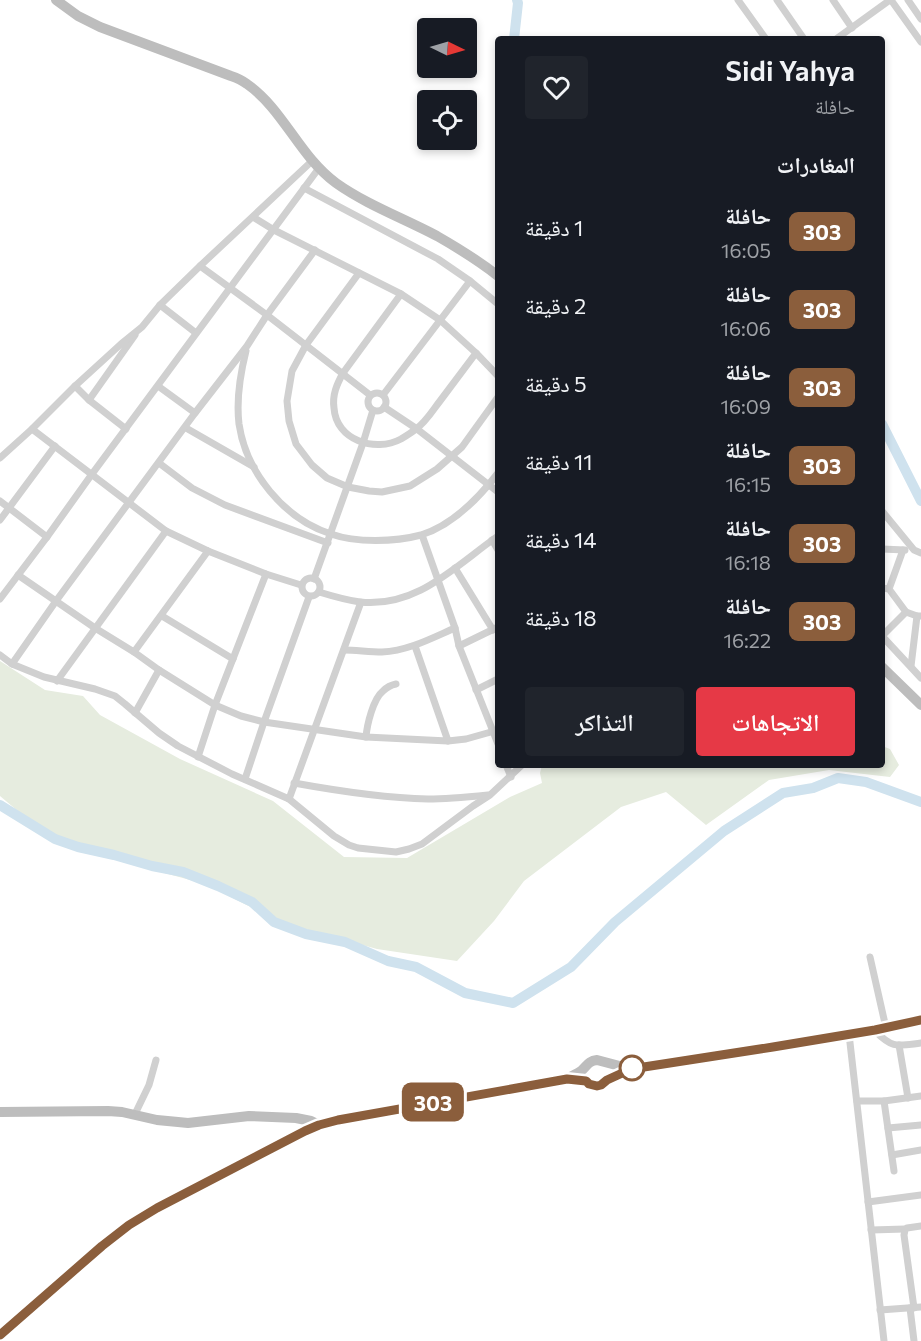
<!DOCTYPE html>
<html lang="ar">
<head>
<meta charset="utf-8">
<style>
  body { margin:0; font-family:Commissioner,"Noto Naskh Arabic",sans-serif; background:#20242c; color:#f1f3f6; direction:rtl; height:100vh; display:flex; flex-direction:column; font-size:22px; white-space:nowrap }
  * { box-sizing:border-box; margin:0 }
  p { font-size:20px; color:#9ea1a6 }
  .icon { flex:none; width:33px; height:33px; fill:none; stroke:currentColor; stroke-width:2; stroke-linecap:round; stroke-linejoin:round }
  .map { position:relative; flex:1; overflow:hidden; direction:ltr }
  .drawer { position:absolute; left:495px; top:36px; width:390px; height:732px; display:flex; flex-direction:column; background:#171b24; border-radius:6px; box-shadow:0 3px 9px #0003; direction:rtl }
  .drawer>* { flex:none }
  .badge { padding:0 12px; border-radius:9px; font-size:21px; line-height:39px }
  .needle { width:39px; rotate:95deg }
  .fabs { position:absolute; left:417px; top:18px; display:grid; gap:12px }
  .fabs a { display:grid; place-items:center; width:60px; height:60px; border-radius:6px; background:#171b24; box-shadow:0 3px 9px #0003; font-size:30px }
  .map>.badge { position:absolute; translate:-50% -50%; box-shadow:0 0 0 3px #fff }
  h2 { padding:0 30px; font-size:22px; line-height:54px }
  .round { display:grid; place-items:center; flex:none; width:63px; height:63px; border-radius:6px; background:#20242c }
  .headline { display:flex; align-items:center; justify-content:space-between; height:102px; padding:0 30px }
  h1 { font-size:28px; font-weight:600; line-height:45px }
  .action { display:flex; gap:12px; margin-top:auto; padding:12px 30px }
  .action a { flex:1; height:69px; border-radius:6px; background:#e63946; color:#fff; font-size:24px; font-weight:600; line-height:69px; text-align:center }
  .action a+a { background:#20242c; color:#f1f3f6 }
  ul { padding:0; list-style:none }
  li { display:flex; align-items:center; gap:18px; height:78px; padding:0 30px }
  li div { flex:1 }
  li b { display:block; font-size:22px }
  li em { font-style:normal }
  li .badge { min-width:66px; font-weight:700; text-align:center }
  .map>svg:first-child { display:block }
  .green { fill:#e6ecdf }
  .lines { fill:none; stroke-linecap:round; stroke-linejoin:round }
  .river { stroke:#cfe2ee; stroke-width:10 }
  .street { stroke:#d0d0d0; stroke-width:7 }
  .secondary { stroke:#bdbdbd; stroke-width:10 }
  .line-casing { stroke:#fff; stroke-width:14 }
  .line { stroke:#8b5e3c; stroke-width:9 }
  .stop-dot { fill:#fff; stroke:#8b5e3c; stroke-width:3 }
</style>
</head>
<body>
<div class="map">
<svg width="921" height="1341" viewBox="0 0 921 1341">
  <rect width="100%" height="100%" fill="#fff"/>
  <!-- green -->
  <polygon class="green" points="0,661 45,690 83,696 100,715 180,759 273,801 344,857 407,858 510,797 542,783 540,773 542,765 882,765 882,746 890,749 899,765 890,777 829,770 769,780 706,825 666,792 621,807 524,881 494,921 457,961 377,949 280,922 205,884 57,844 0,796"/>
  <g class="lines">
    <!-- river -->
    <g class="river">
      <polyline points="514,39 518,3 517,0"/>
      <polyline points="882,424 921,501"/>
      <polyline points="0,805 55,839 78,847 114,855 152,866 183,872 218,886 252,902 274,922 306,934 345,942 388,961 416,967 465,993 513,1003 571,967 615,922 724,831 783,793 813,788 838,778 866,782 921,802"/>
    </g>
    <!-- street -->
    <g class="street">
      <polyline points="738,0 766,39"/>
      <polyline points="777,0 804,39"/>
      <polyline points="833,0 852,28"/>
      <polyline points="891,0 921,42"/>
      <polyline points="908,0 921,19"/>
      <polyline points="836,39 890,0"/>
      <polyline points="304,188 438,259 470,281 498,304"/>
      <polyline points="253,217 274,230 401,294 440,320 476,353 498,376"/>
      <polyline points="200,266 267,315 370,395"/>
      <polyline points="359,273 306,345 292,371 287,401 289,421 296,444 312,465 327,478 348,487 369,491 382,492 410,486 437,469 462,447 498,397"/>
      <path d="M401 294 343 373C337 384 332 395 334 408 336 440 375 453 401 439 406 436 411 433 416 429 426 422 433 410 440 401 452 385 464 369 476 353"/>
      <polyline points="160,305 196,333"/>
      <path d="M246 351C240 375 236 399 239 424 246 472 284 519 331 534 356 543 395 542 421 535 453 525 478 499 498 473"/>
      <polyline points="75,386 89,400 135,335"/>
      <polyline points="158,386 195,413"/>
      <circle cx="377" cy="402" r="9"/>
      <polyline points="383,395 470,281"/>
      <polyline points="89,400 126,429"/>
      <polyline points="384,407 417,429 498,492"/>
      <polyline points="186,428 254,467"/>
      <polyline points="32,429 166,531 208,551 266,574 301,585"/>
      <polyline points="0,458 32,429 75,386 121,344 142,327 160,305 200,266 312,161"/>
      <polyline points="159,463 192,488 225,505 328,543"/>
      <polyline points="0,501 47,537"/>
      <polyline points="882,511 914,550 921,553"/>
      <polyline points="0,520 55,446"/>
      <polyline points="422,535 455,628 459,646 498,744"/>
      <polyline points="492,540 498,550"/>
      <polyline points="882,549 905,550"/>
      <polyline points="455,568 493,630"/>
      <polyline points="18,575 95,628 134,652 159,670 215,705 241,716 264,722 366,737 448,741 466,739 498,730"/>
      <circle cx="311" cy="587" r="9"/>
      <polyline points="314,579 363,443 373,410"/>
      <polyline points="882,588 889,589 906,612 917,616"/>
      <polyline points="889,589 903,550"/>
      <path d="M319 592C332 596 346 600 360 602 417 608 455 566 498 536"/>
      <polyline points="0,599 47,537 92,474 319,168"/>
      <polyline points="162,616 233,659"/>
      <polyline points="882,636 921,678"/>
      <polyline points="882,636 906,612"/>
      <polyline points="415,646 448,741"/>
      <polyline points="459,646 498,627"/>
      <path d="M344 650C356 650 369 652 382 652 408 651 432 638 455 628"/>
      <polyline points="134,652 208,551"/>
      <polyline points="0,655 12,664 44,677 95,689 115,696 125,704 159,733 178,746 232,774 289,799 334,836 349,845 358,848 396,852 409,849 422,844 473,806 490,795 522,765"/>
      <polyline points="12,664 56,601 195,413 247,346 267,315 315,250"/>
      <polyline points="911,666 917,616 921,616"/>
      <polyline points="57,681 166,531"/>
      <polyline points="476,690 498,679"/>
      <polyline points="135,713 159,670"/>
      <path d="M366 737C367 725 373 699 383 691 386 688 391 685 396 684"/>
      <polyline points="198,757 215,705 266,574"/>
      <polyline points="506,765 511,777"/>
      <polyline points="245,779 264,722 309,597"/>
      <path d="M294 783C338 791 383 798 428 799 448 799 468 797 488 795"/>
      <polyline points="289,799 361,602"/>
      <polyline points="870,957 886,1028"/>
      <path d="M875 1031C893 1049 897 1046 921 1043"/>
      <polyline points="849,1034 884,1341"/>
      <polyline points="899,1045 908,1098"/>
      <polyline points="857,1101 884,1101 921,1096"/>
      <polyline points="884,1101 894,1171"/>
      <polyline points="135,1114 149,1085 156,1060"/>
      <polyline points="888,1128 921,1125"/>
      <polyline points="892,1155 921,1150"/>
      <polyline points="868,1202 921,1195"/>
      <polyline points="871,1230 905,1229"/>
      <polyline points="910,1308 914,1341"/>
      <polyline points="914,1308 904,1235 905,1230 907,1228 921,1226"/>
      <polyline points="880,1310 921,1307"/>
    </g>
    <!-- secondary -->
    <g class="secondary">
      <path d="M56 0 78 16 100 27 231 76C237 78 243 81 247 84 284 110 299 156 336 183 367 205 403 218 437 236 458 248 479 261 498 276"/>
      <polyline points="882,667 921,705"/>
      <path d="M567 1079C571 1076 577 1074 581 1071 587 1066 588 1061 597 1060L631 1069 655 1066 875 1031 921 1020"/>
      <polyline points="0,1112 108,1111 122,1112 157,1120 178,1122 188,1123 249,1116 296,1118 311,1121 319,1125"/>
      <path d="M0 1335 102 1246 129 1225 157 1208 284 1141 319 1125 338 1120 567 1079C573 1080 581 1079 586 1082 592 1085 589 1086 595 1086 600 1086 625 1072 631 1069"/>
    </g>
  </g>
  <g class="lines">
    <defs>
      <polyline id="line" points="0,1335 102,1246 129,1225 157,1208 305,1131 319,1125 338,1120 567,1079 586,1081 589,1084 597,1086 601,1085 607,1080 631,1069 773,1047 875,1030 921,1020"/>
    </defs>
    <!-- line casing -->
    <use href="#line" class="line-casing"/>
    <!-- line -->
    <use href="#line" class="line"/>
  </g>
  <!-- markers -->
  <circle class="stop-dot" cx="632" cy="1068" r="12"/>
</svg>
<div class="fabs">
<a><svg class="needle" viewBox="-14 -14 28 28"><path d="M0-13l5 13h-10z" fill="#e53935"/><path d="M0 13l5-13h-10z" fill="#9ea1a6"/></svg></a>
<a><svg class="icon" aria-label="locate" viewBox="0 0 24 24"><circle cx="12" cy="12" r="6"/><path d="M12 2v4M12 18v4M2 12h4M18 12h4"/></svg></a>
</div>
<b class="badge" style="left:433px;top:1102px;background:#8b5e3c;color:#fff">303</b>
<section class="drawer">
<div class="headline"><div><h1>Sidi Yahya</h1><p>حافلة</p></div><a class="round"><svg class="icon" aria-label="heart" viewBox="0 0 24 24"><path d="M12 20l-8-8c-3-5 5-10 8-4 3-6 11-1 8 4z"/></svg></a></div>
<h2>المغادرات</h2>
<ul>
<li><span class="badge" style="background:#8b5e3c;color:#fff">303</span><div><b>حافلة</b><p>16:05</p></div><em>1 دقيقة</em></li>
<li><span class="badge" style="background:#8b5e3c;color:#fff">303</span><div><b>حافلة</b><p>16:06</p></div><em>2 دقيقة</em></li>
<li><span class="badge" style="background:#8b5e3c;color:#fff">303</span><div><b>حافلة</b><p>16:09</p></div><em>5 دقيقة</em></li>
<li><span class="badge" style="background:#8b5e3c;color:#fff">303</span><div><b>حافلة</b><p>16:15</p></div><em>11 دقيقة</em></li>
<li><span class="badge" style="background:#8b5e3c;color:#fff">303</span><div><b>حافلة</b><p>16:18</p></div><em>14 دقيقة</em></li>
<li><span class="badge" style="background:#8b5e3c;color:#fff">303</span><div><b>حافلة</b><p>16:22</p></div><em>18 دقيقة</em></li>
</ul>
<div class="action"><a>الاتجاهات</a><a>التذاكر</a></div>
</section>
</div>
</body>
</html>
